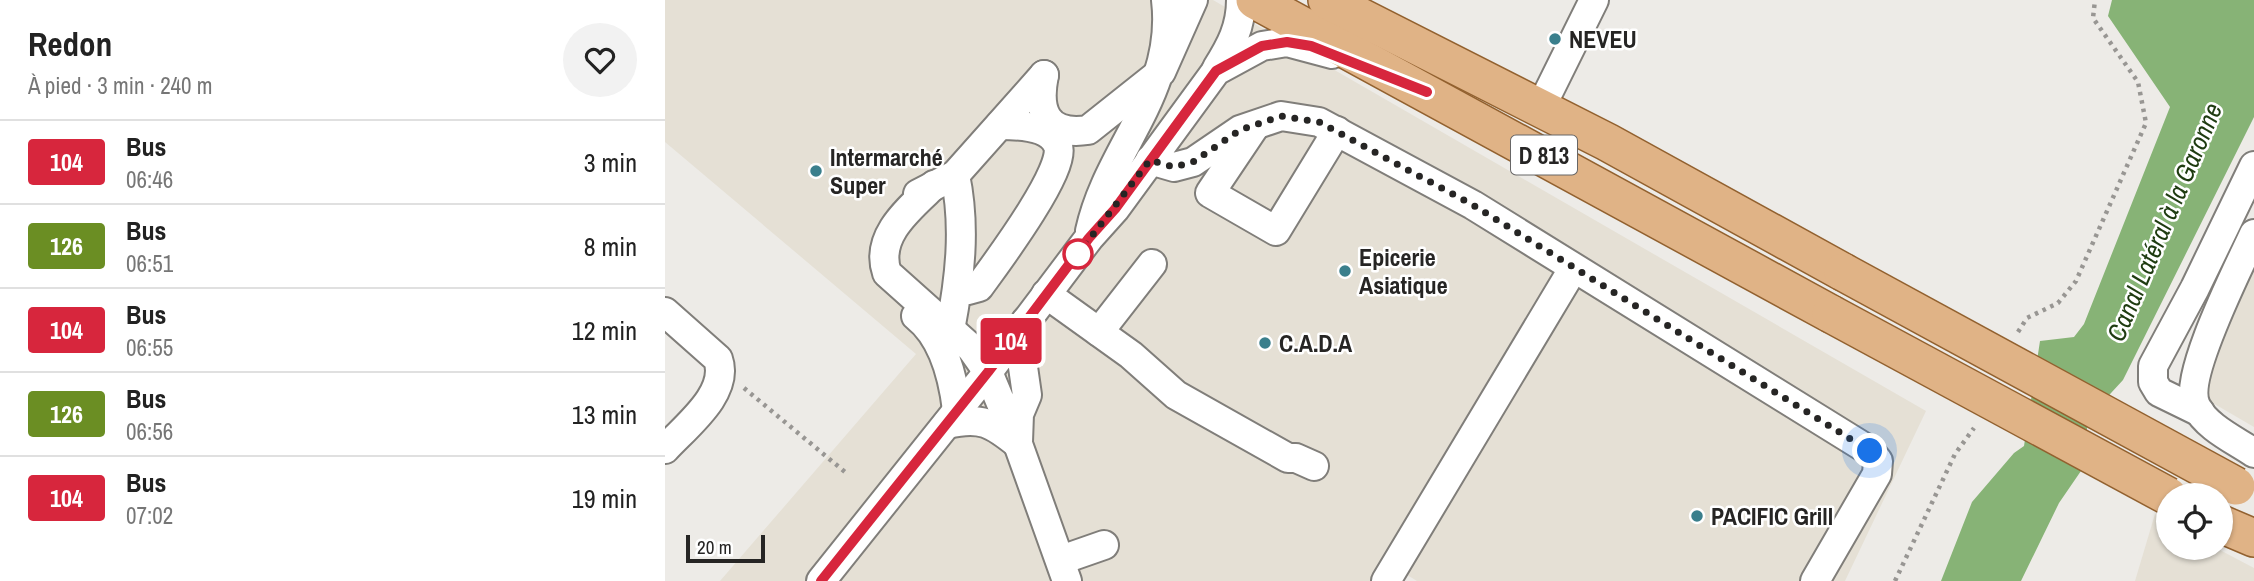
<!DOCTYPE html>
<html lang="fr">
<head>
<meta charset="utf-8">
<style>
  body { margin:0; font-family:"Archivo Narrow",sans-serif; background:#f2f2f2; color:#222; height:100vh; display:flex; flex-direction:column; font-size:26px; white-space:nowrap }
  * { box-sizing:border-box; margin:0 }
  p { font-size:23px; color:#767676 }
  .icon { flex:none; width:38px; height:38px; fill:none; stroke:currentColor; stroke-width:2; stroke-linecap:round; stroke-linejoin:round }
  .map { position:relative; flex:1; overflow:hidden }
  .panel { display:flex; flex-direction:column; background:#fff; width:665px }
  .panel>* { flex:none }
  .badge { padding:0 14px; border-radius:5px; font-size:24px; line-height:46px }
  .controls { position:absolute; left:1491px; top:483px; display:grid; gap:14px }
  .controls a { display:grid; place-items:center; width:77px; height:77px; border-radius:50%; background:#fff; box-shadow:0 2px 5px #0004; font-size:35px }
  .scale { position:absolute; left:21px; bottom:18px; width:79px; box-sizing:border-box; padding-left:7px; border:4px solid #262524; border-top:0; font-size:19px; line-height:24px; white-space:nowrap; color:#262524; -webkit-text-stroke:5px #fff; paint-order:stroke }
  .you { position:absolute; width:35px; height:35px; margin:-18px; border:5px solid #fff; border-radius:50%; background:#1a73e8; box-shadow:0 0 0 10px #1a73e833 }
  .map>.badge { position:absolute; translate:-50% -50%; box-shadow:0 0 0 4px #fff }
  .round { display:grid; place-items:center; flex:none; width:74px; height:74px; border-radius:37px; background:#f2f2f2 }
  .summary { display:flex; align-items:center; justify-content:space-between; height:119px; padding:0 28px }
  h1 { font-size:33px; font-weight:700; line-height:52px }
  ul { padding:0; list-style:none }
  li { display:flex; align-items:center; gap:21px; height:84px; padding:0 28px; border-top:2px solid #e0e0e0 }
  li div { flex:1 }
  li b { display:block; font-size:26px }
  li em { font-style:normal }
  li .badge { min-width:77px; font-weight:700; text-align:center }
  main { display:flex; flex:1; min-height:0 }
  .map>svg:first-child { display:block }
  .built { fill:#e5e0d5 }
  .water { fill:#87b376 }
  .lines { fill:none; stroke-linecap:round; stroke-linejoin:round }
  .minor-casing { stroke:#807e7a; stroke-width:32 }
  .major-casing { stroke:#92612f; stroke-width:40 }
  .path { stroke:#989693; stroke-width:4.5; stroke-dasharray:3.5 5; stroke-linecap:butt }
  .minor { stroke:#fff; stroke-width:28 }
  .major { stroke:#e0b386; stroke-width:37 }
  .major-bridge-casing { stroke:#92612f; stroke-width:40; stroke-linecap:butt }
  .major-bridge { stroke:#e0b386; stroke-width:37 }
  .line-casing { stroke:#fff; stroke-width:16 }
  .line { stroke:#d7263d; stroke-width:10 }
  .walk { stroke:#262524; stroke-width:7; stroke-dasharray:0 12.6 }
  .poi-dot { fill:#3a7f8c; stroke:#fff; stroke-width:2.5 }
  .stop-dot { fill:#fff; stroke:#d7263d; stroke-width:3.5 }
  .labels { text-anchor:middle; dominant-baseline:central; stroke-width:5; stroke-linejoin:round; paint-order:stroke }
  .shield { fill:#fff; stroke:#676666; stroke-width:2 }
  .shield-label { font-size:23px; font-weight:bold; fill:#262524 }
  .poi-label { font-size:24px; font-weight:bold; fill:#262524; stroke:#fff; text-anchor:start }
  .water-label { font-size:26px; font-style:italic; fill:#1e3b10; stroke:#fff }
</style>
</head>
<body>
<main>
<section class="panel">
<div class="summary"><div><h1>Redon</h1><p>À pied · 3 min · 240 m</p></div><a class="round"><svg class="icon" aria-label="heart" viewBox="0 0 24 24"><path d="M12 20l-8-8c-3-5 5-10 8-4 3-6 11-1 8 4z"/></svg></a></div>
<ul>
<li><span class="badge" style="background:#d7263d;color:#fff">104</span><div><b>Bus</b><p>06:46</p></div><em>3 min</em></li>
<li><span class="badge" style="background:#6b8e23;color:#fff">126</span><div><b>Bus</b><p>06:51</p></div><em>8 min</em></li>
<li><span class="badge" style="background:#d7263d;color:#fff">104</span><div><b>Bus</b><p>06:55</p></div><em>12 min</em></li>
<li><span class="badge" style="background:#6b8e23;color:#fff">126</span><div><b>Bus</b><p>06:56</p></div><em>13 min</em></li>
<li><span class="badge" style="background:#d7263d;color:#fff">104</span><div><b>Bus</b><p>07:02</p></div><em>19 min</em></li>
</ul>
</section>
<div class="map">
<svg width="1589" height="581" viewBox="0 0 1589 581">
  <rect width="100%" height="100%" fill="#edebe7"/>
  <!-- built -->
  <g class="built">
    <polygon points="0,0 548,0 1261,411 1180,581 752,581 729,567 721,581 55,581 251,354 0,142"/>
    <polygon points="1589,266 1589,427 1534,395"/>
    <polygon points="1490,514 1503,522 1503,548 1551,548 1589,568 1589,581 1470,581"/>
  </g>
  <!-- water -->
  <polygon class="water" points="1447,0 1589,0 1589,117 1458,380 1423,418 1418,468 1394,503 1356,581 1276,581 1307,502 1349,453 1359,446 1375,341 1409,337 1419,324 1505,107 1443,16"/>
  <g class="lines">
    <defs>
      <g id="minor">
        <path d="M552 68C566 46 576 27 576 0"/>
        <path d="M379 75C372 110 380 136 423 130L496 72 528 0"/>
        <polyline points="875,109 929,0"/>
        <polyline points="590,126 545,193 611,231 672,131"/>
        <polyline points="485,160 509,167 528,162 575,130 616,116 654,122 808,205 1205,451 1213,461 1212,474 1150,581"/>
        <path d="M269 185C245 208 209 236 222 273L306 348 323 372 353 444 402 581"/>
        <polyline points="253,194 290,175 379,75"/>
        <path d="M425 231C443 148 512 93 501 0"/>
        <path d="M1589 234C1575 265 1517 377 1531 406 1541 427 1570 440 1589 453"/>
        <path d="M293 285 303 290 314 287C330 265 402 169 393 146 386 126 354 125 335 125"/>
        <polyline points="381,294 466,355 511,395 623,458 631,458 649,466"/>
        <path d="M0 312 53 359C65 393 21 426 0 449"/>
        <path d="M251 316C279 338 288 377 292 410"/>
        <path d="M285 330C295 278 301 227 290 175"/>
        <polyline points="434,332 487,264"/>
        <polyline points="1535,412 1494,392 1488,382 1488,366 1530,288 1589,166"/>
        <path d="M282 424C316 416 327 423 353 444"/>
        <polyline points="353,442 354,414 362,395 357,360 361,321"/>
        <polyline points="396,560 439,545"/>
        <polyline points="156,581 323,372 424,238 450,209 551,71 597,46 622,42 667,54"/>
        <polyline points="721,581 908,269"/>
      </g>
      <g id="major">
        <polyline points="590,0 1166,314"/>
        <polyline points="662,0 942,142 1178,272"/>
        <polyline points="1556,524 1589,538"/>
      </g>
    </defs>
    <!-- minor casing -->
    <use href="#minor" class="minor-casing"/>
    <!-- major casing -->
    <use href="#major" class="major-casing"/>
    <!-- path -->
    <g class="path">
      <polyline points="1353,332 1362,318 1393,303 1411,281 1481,123 1473,82 1428,18 1430,0"/>
      <polyline points="79,388 180,472"/>
      <polyline points="1230,581 1290,454 1309,428"/>
    </g>
    <!-- minor -->
    <use href="#minor" class="minor"/>
    <!-- major -->
    <use href="#major" class="major"/>
    <defs>
      <g id="major-bridge">
        <polyline points="1178,272 1571,486"/>
        <polyline points="1166,314 1503,496"/>
      </g>
    </defs>
    <!-- major-bridge casing -->
    <use href="#major-bridge" class="major-bridge-casing"/>
    <!-- major-bridge -->
    <use href="#major-bridge" class="major-bridge"/>
  </g>
  <g class="lines">
    <defs>
      <polyline id="line" points="156,581 323,372 424,238 450,209 551,71 597,46 622,42 646,46 762,92"/>
    </defs>
    <!-- line casing -->
    <use href="#line" class="line-casing"/>
    <!-- line -->
    <use href="#line" class="line"/>
    <!-- walk -->
    <polyline class="walk" points="413,254 485,160 509,167 528,162 575,130 616,116 654,122 808,205 1205,451"/>
  </g>
  <!-- markers -->
  <g class="poi-dot">
    <circle cx="890" cy="39" r="7"/>
    <circle cx="151" cy="171" r="7"/>
    <circle cx="680" cy="271" r="7"/>
    <circle cx="600" cy="343" r="7"/>
    <circle cx="1032" cy="516" r="7"/>
  </g>
  <circle class="stop-dot" cx="413" cy="254" r="14"/>
  <g class="labels">
    <!-- shield labels -->
    <rect class="shield" x="846" y="135.5" width="66" height="39" rx="5"/>
    <g class="shield-label">
      <text x="879" y="155">D 813</text>
    </g>
    <!-- poi labels -->
    <g class="poi-label">
      <text x="904" y="39">NEVEU</text>
      <text x="165" y="157">Intermarché<tspan x="165" dy="28">Super</tspan></text>
      <text x="694" y="257">Epicerie<tspan x="694" dy="28">Asiatique</tspan></text>
      <text x="614" y="343">C.A.D.A</text>
      <text x="1046" y="516">PACIFIC Grill</text>
    </g>
    <!-- water labels -->
    <g class="water-label">
      <text transform="translate(1499 222) rotate(-67)">Canal Latéral à la Garonne</text>
    </g>
  </g>
</svg>
<div class="controls">
<a><svg class="icon" aria-label="locate" viewBox="0 0 24 24"><circle cx="12" cy="12" r="6"/><path d="M12 2v4M12 18v4M2 12h4M18 12h4"/></svg></a>
</div>
<div class="scale">20 m</div>
<div class="you" style="left:1205px;top:451px"></div>
<b class="badge" style="left:346px;top:341px;background:#d7263d;color:#fff">104</b>
</div>
</main>
</body>
</html>
